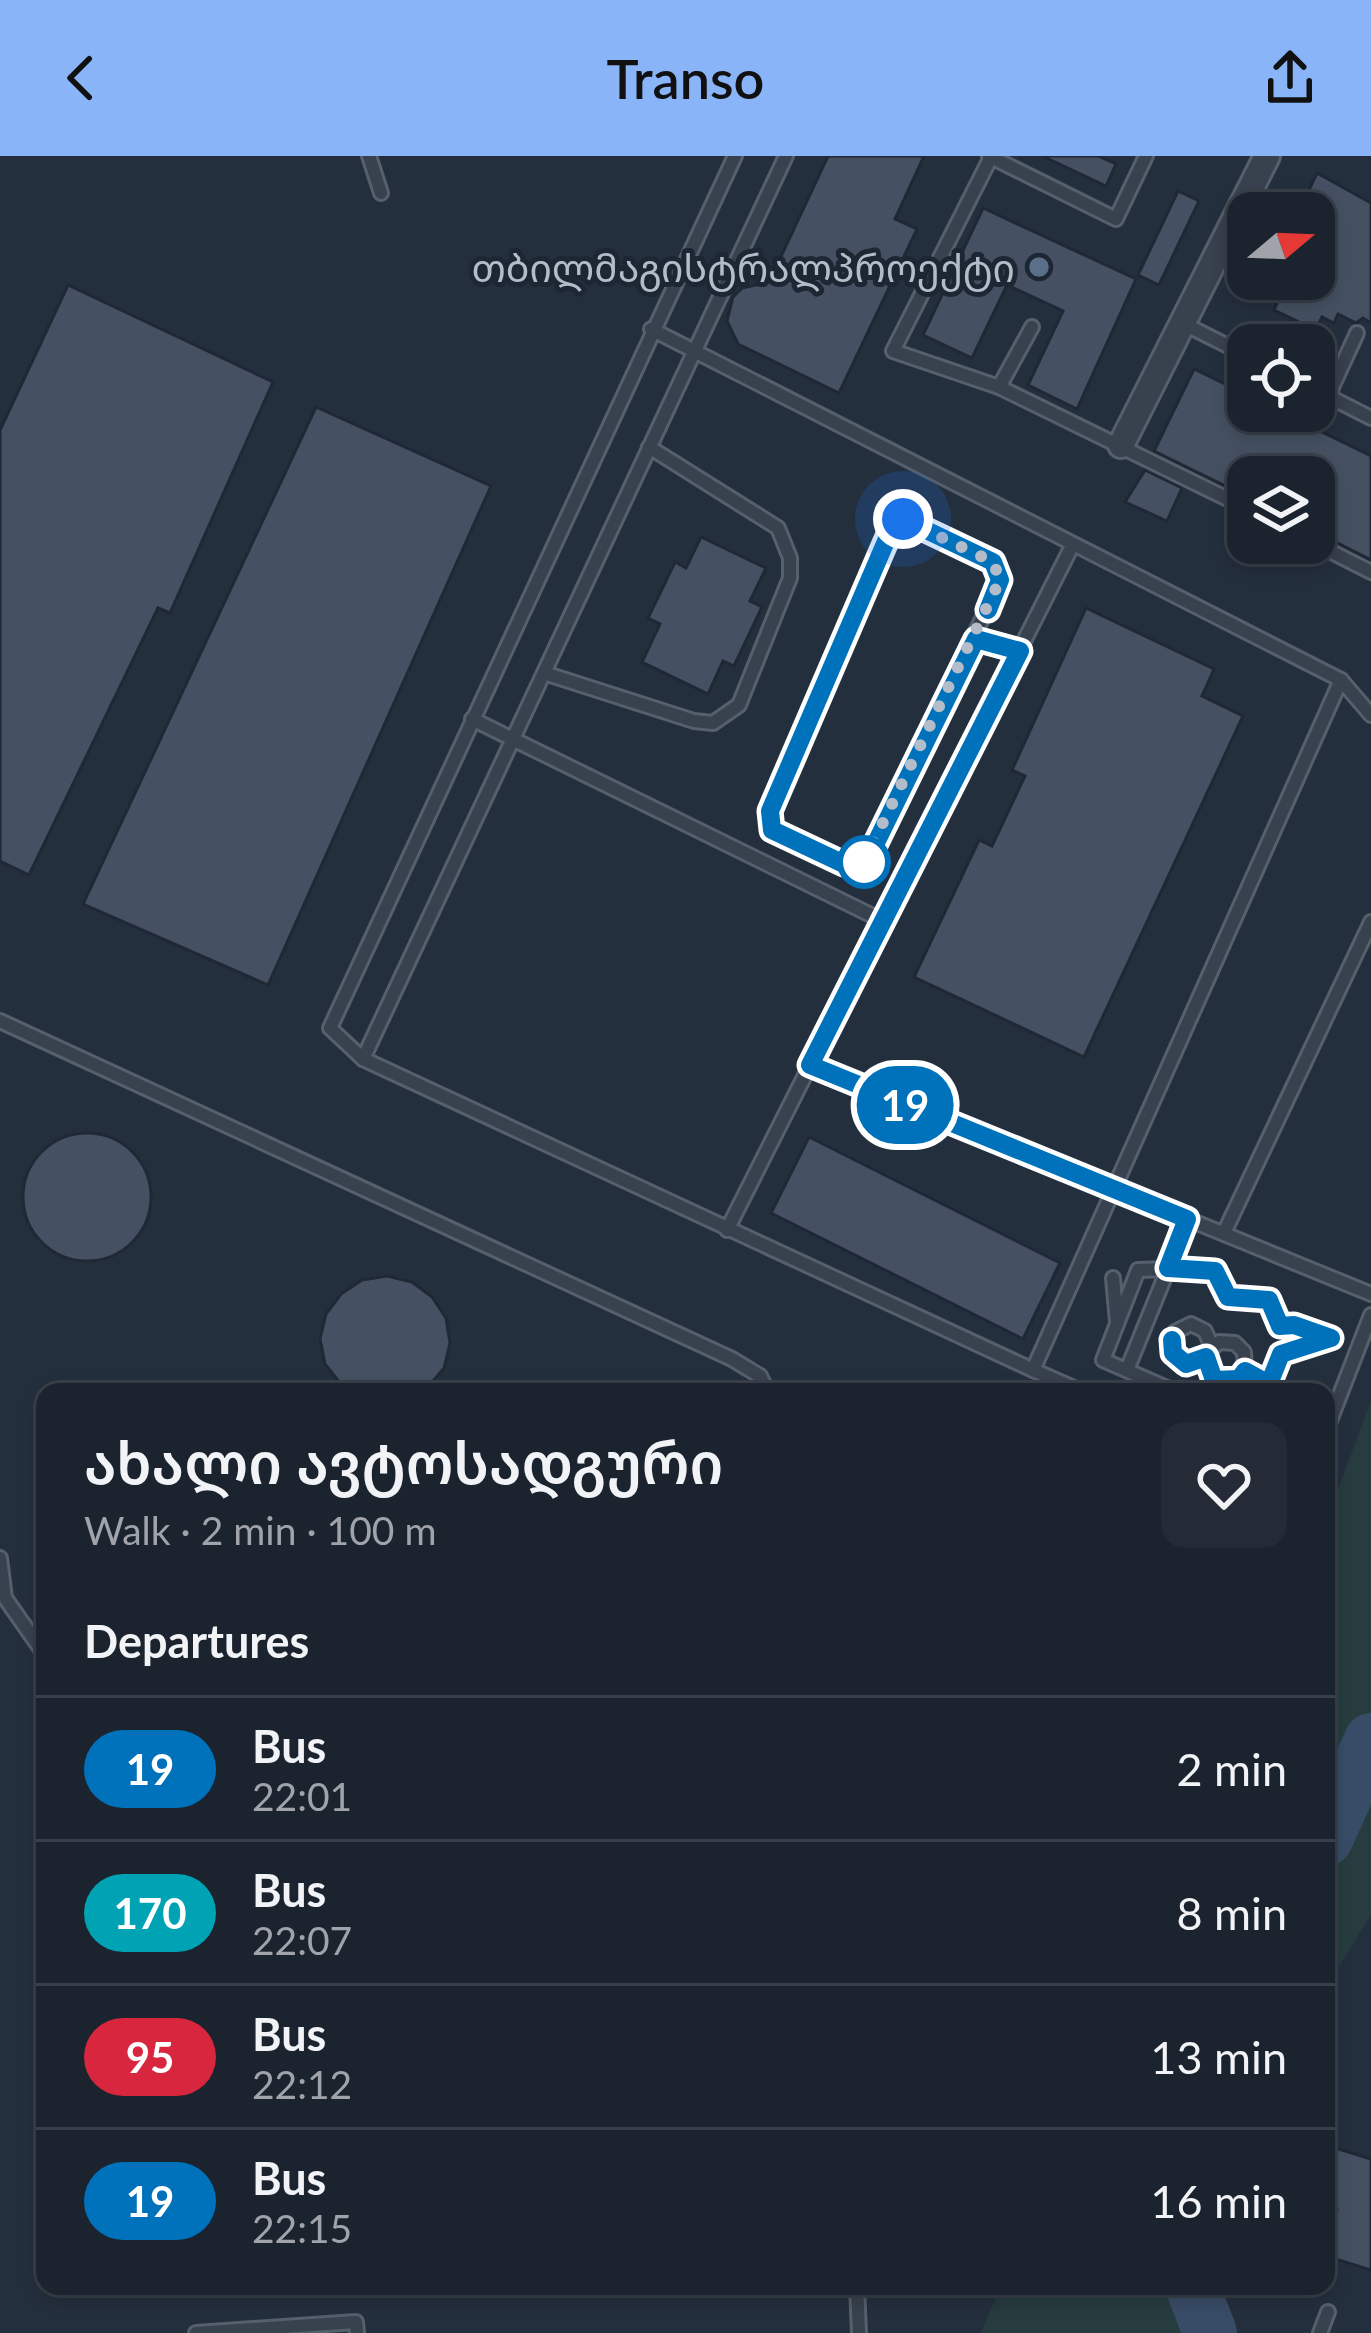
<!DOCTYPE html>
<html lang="en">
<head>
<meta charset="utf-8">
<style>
  body { margin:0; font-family:Lato,"Noto Sans Georgian",sans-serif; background:#242b36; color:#f1f3f6; height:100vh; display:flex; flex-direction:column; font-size:45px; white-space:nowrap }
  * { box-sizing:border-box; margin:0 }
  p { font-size:39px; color:#a0a4aa }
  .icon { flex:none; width:66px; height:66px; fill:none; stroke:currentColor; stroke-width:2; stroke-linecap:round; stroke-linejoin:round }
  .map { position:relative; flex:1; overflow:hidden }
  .details { position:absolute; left:36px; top:1227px; width:1299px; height:912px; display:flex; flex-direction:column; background:#1b232e; border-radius:24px; box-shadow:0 6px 18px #0003,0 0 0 3px #39404a }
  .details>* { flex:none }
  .badge { padding:0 24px; border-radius:39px; font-size:42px; line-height:78px }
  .needle { width:78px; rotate:71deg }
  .controls { position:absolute; left:1227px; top:36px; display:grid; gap:24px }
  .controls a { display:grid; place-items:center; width:108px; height:108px; border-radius:24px; background:#1b232e; box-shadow:0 6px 18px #0003,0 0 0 3px #39404a; font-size:60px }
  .you { position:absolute; width:60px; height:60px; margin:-30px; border:9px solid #fff; border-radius:50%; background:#1a73e8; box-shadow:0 0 0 18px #1a73e833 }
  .map>.badge { position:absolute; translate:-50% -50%; box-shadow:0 0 0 6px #fff }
  h2 { padding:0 48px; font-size:45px; line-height:108px }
  .round { display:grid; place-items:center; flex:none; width:126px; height:126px; border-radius:24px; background:#242b36 }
  .overview { display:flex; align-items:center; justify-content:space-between; height:204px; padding:0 48px }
  h1 { font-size:57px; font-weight:600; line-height:90px }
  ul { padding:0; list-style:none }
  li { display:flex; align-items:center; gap:36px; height:144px; padding:0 48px; border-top:3px solid #39404a }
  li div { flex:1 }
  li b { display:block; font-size:45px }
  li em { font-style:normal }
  li .badge { min-width:132px; font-weight:700; text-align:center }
  header { display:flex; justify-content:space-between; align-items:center; height:156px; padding:0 48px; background:#8ab4f8; color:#111; font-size:54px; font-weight:600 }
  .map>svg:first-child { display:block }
  .green { fill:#263c3f }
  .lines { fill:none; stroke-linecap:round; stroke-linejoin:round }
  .river { stroke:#394c67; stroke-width:54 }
  .building { fill:#455162; stroke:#1f2835; stroke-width:3 }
  .lane-casing { stroke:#565f6c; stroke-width:18 }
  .street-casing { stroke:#565f6c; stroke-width:30 }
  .lane { stroke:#38414e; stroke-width:12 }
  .street { stroke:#38414e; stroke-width:24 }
  .line-casing { stroke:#fff; stroke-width:27 }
  .line { stroke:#0072bc; stroke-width:18 }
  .walk { stroke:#b4bcc9; stroke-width:12; stroke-dasharray:0 21.6 }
  .service-dot { fill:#5c6f8a; stroke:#1d2633; stroke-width:4.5 }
  .stop-dot { fill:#fff; stroke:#0072bc; stroke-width:6 }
  .labels { text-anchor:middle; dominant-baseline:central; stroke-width:10; stroke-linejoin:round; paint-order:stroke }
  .poi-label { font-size:39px; fill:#b4bcc9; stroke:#1d2633; text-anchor:end }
</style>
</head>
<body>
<header><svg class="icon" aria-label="back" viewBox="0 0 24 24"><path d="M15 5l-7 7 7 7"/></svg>Transo<svg class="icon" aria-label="share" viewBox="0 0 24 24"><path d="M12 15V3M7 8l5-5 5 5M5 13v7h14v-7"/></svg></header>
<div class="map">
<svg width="1371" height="2177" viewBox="0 0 1371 2177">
  <rect width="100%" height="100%" fill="#242f3e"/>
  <!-- green -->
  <g class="green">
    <polygon points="1371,1245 1371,1759 1326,1832 1326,1365"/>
    <polygon points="1001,2130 1192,2130 1210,2177 981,2177"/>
  </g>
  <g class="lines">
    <!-- river -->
    <g class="river">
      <polyline points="1326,1683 1371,1584"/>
      <polyline points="1192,2130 1210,2177"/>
    </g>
  </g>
  <!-- building -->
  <g class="building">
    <polygon points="828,0 924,0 895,63 917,73 839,237 738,188 727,165 733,141 742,132 769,126"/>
    <polygon points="1042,0 1098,0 1116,8 1106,30"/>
    <polygon points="1317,17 1371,47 1371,167 1363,162 1356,167 1338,158 1334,167 1322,161 1316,174 1274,154 1288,123 1314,123 1314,57 1298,57"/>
    <polygon points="1178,35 1199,45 1159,129 1138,119"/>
    <polygon points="983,52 1136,123 1077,253 1028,229 1063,155 1007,129 972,202 923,179"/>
    <polygon points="68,129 273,226 170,457 158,452 29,719 0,705 0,274"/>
    <polygon points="1194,213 1248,239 1248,255 1279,255 1371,300 1371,404 1314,375 1314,321 1248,321 1248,341 1154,295"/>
    <polygon points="316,251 491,330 268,829 83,748"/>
    <polygon points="1145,314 1182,332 1167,365 1125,346"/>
    <polygon points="701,381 766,412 750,445 762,451 734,510 723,505 708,538 642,506 660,468 648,462 675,406 686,412"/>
    <polygon points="1086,452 1214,513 1202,540 1243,560 1084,901 914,821 979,684 992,690 1025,620 1012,614"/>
    <circle cx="87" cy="1041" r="64"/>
    <polygon points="809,981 1060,1107 1023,1183 771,1057"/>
    <polygon points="387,1120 412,1126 432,1141 446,1162 450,1187 444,1212 424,1236 347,1236 325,1208 320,1183 326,1158 341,1138 362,1124"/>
    <polygon points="1326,1989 1371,2003 1371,2114 1326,2100 1337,2053 1326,2050"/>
  </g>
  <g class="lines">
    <defs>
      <g id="lane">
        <polyline points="369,0 381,37"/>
        <polyline points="735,0 330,872 363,903 1033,1214 1341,524"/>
        <polyline points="989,0 1116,63 1146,0"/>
        <polyline points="991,1 893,195 999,231 1248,353"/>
        <polyline points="1184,168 1248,200"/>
        <polyline points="651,173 1341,524 1371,559"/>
        <polyline points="999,231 1032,171"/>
        <polyline points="1314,233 1371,262"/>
        <polyline points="1328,240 1357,177"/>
        <polygon points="903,363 993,405 1000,425 868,703 859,709 844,708 772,674 770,655 893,369"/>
        <polyline points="1314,387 1371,416"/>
        <polyline points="976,483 1020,495"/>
        <polyline points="544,517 694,565 713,567 739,549 790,422 790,402 778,372 649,291"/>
        <polyline points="472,563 883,765"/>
        <polyline points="0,865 732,1203 760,1220 768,1236"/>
        <polyline points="363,903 786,0"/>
        <polyline points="810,909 1371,1138"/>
        <polyline points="727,1074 1073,388"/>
        <polyline points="1224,1077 1371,766"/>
        <polyline points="1113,1122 1117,1166"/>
        <polyline points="1212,1191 1205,1175 1191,1168 1175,1176 1173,1197 1186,1208 1198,1206 1219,1186 1235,1187 1244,1196 1245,1215"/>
        <polyline points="1206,1201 1215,1224 1239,1223 1245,1215"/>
        <polyline points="1033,1214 1083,1236"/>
        <polyline points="1127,1214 1168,1113 1215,1115 1228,1141 1269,1144 1280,1170 1294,1169 1331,1182 1281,1198 1266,1236"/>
        <polyline points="1245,1215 1285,1236"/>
        <polyline points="1176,1236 1103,1204 1138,1114 1168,1113 1187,1063"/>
        <polyline points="1326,1275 1371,1159"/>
        <polyline points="0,1402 5,1442 45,1499"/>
        <polyline points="857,2130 859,2177"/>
        <polyline points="196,2177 356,2166 357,2177"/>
        <polyline points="1320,2177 1328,2156"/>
      </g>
      <polyline id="street" points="1121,289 1267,0"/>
    </defs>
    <!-- lane casing -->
    <use href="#lane" class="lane-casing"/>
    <!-- street casing -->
    <use href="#street" class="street-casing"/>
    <!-- lane -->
    <use href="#lane" class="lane"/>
    <!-- street -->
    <use href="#street" class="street"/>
  </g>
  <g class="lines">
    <defs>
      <polyline id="line" points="988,454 1000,424 993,406 903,363 893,369 770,655 772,674 844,708 859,710 868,703 976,483 1020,495 810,909 1187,1063 1168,1112 1215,1115 1228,1141 1269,1144 1280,1170 1294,1169 1331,1182 1281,1198 1269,1228 1245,1215 1239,1223 1214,1224 1206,1201 1186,1208 1173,1197 1172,1184"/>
    </defs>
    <!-- line casing -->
    <use href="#line" class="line-casing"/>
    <!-- line -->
    <use href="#line" class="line"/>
    <!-- walk -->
    <polyline class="walk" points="864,706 1000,424 993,406 903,363"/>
  </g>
  <!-- markers -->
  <circle class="service-dot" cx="1039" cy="111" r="12"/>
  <circle class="stop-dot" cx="864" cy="706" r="24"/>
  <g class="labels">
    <!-- poi labels -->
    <g class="poi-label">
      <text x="1015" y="111">თბილმაგისტრალპროექტი</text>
    </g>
  </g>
</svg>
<div class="controls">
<a><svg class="needle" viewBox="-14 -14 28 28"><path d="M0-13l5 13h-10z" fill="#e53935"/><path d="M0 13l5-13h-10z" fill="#a0a4aa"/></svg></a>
<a><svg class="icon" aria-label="locate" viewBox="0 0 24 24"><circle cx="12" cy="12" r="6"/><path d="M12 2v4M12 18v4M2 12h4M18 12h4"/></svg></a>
<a><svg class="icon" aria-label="layers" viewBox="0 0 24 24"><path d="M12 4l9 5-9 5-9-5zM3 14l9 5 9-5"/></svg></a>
</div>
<div class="you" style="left:903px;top:363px"></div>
<b class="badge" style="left:905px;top:949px;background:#0072bc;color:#fff">19</b>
<section class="details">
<div class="overview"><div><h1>ახალი ავტოსადგური</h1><p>Walk · 2 min · 100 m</p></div><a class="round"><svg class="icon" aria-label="heart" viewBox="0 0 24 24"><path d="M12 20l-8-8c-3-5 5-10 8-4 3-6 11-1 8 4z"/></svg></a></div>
<h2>Departures</h2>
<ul>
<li><span class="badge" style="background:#0072bc;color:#fff">19</span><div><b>Bus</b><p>22:01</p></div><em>2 min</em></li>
<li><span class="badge" style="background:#00a3b4;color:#fff">170</span><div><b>Bus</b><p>22:07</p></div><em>8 min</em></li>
<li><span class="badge" style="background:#d7263d;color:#fff">95</span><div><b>Bus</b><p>22:12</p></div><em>13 min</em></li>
<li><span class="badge" style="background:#0072bc;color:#fff">19</span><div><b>Bus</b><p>22:15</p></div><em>16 min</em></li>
</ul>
</section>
</div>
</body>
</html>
